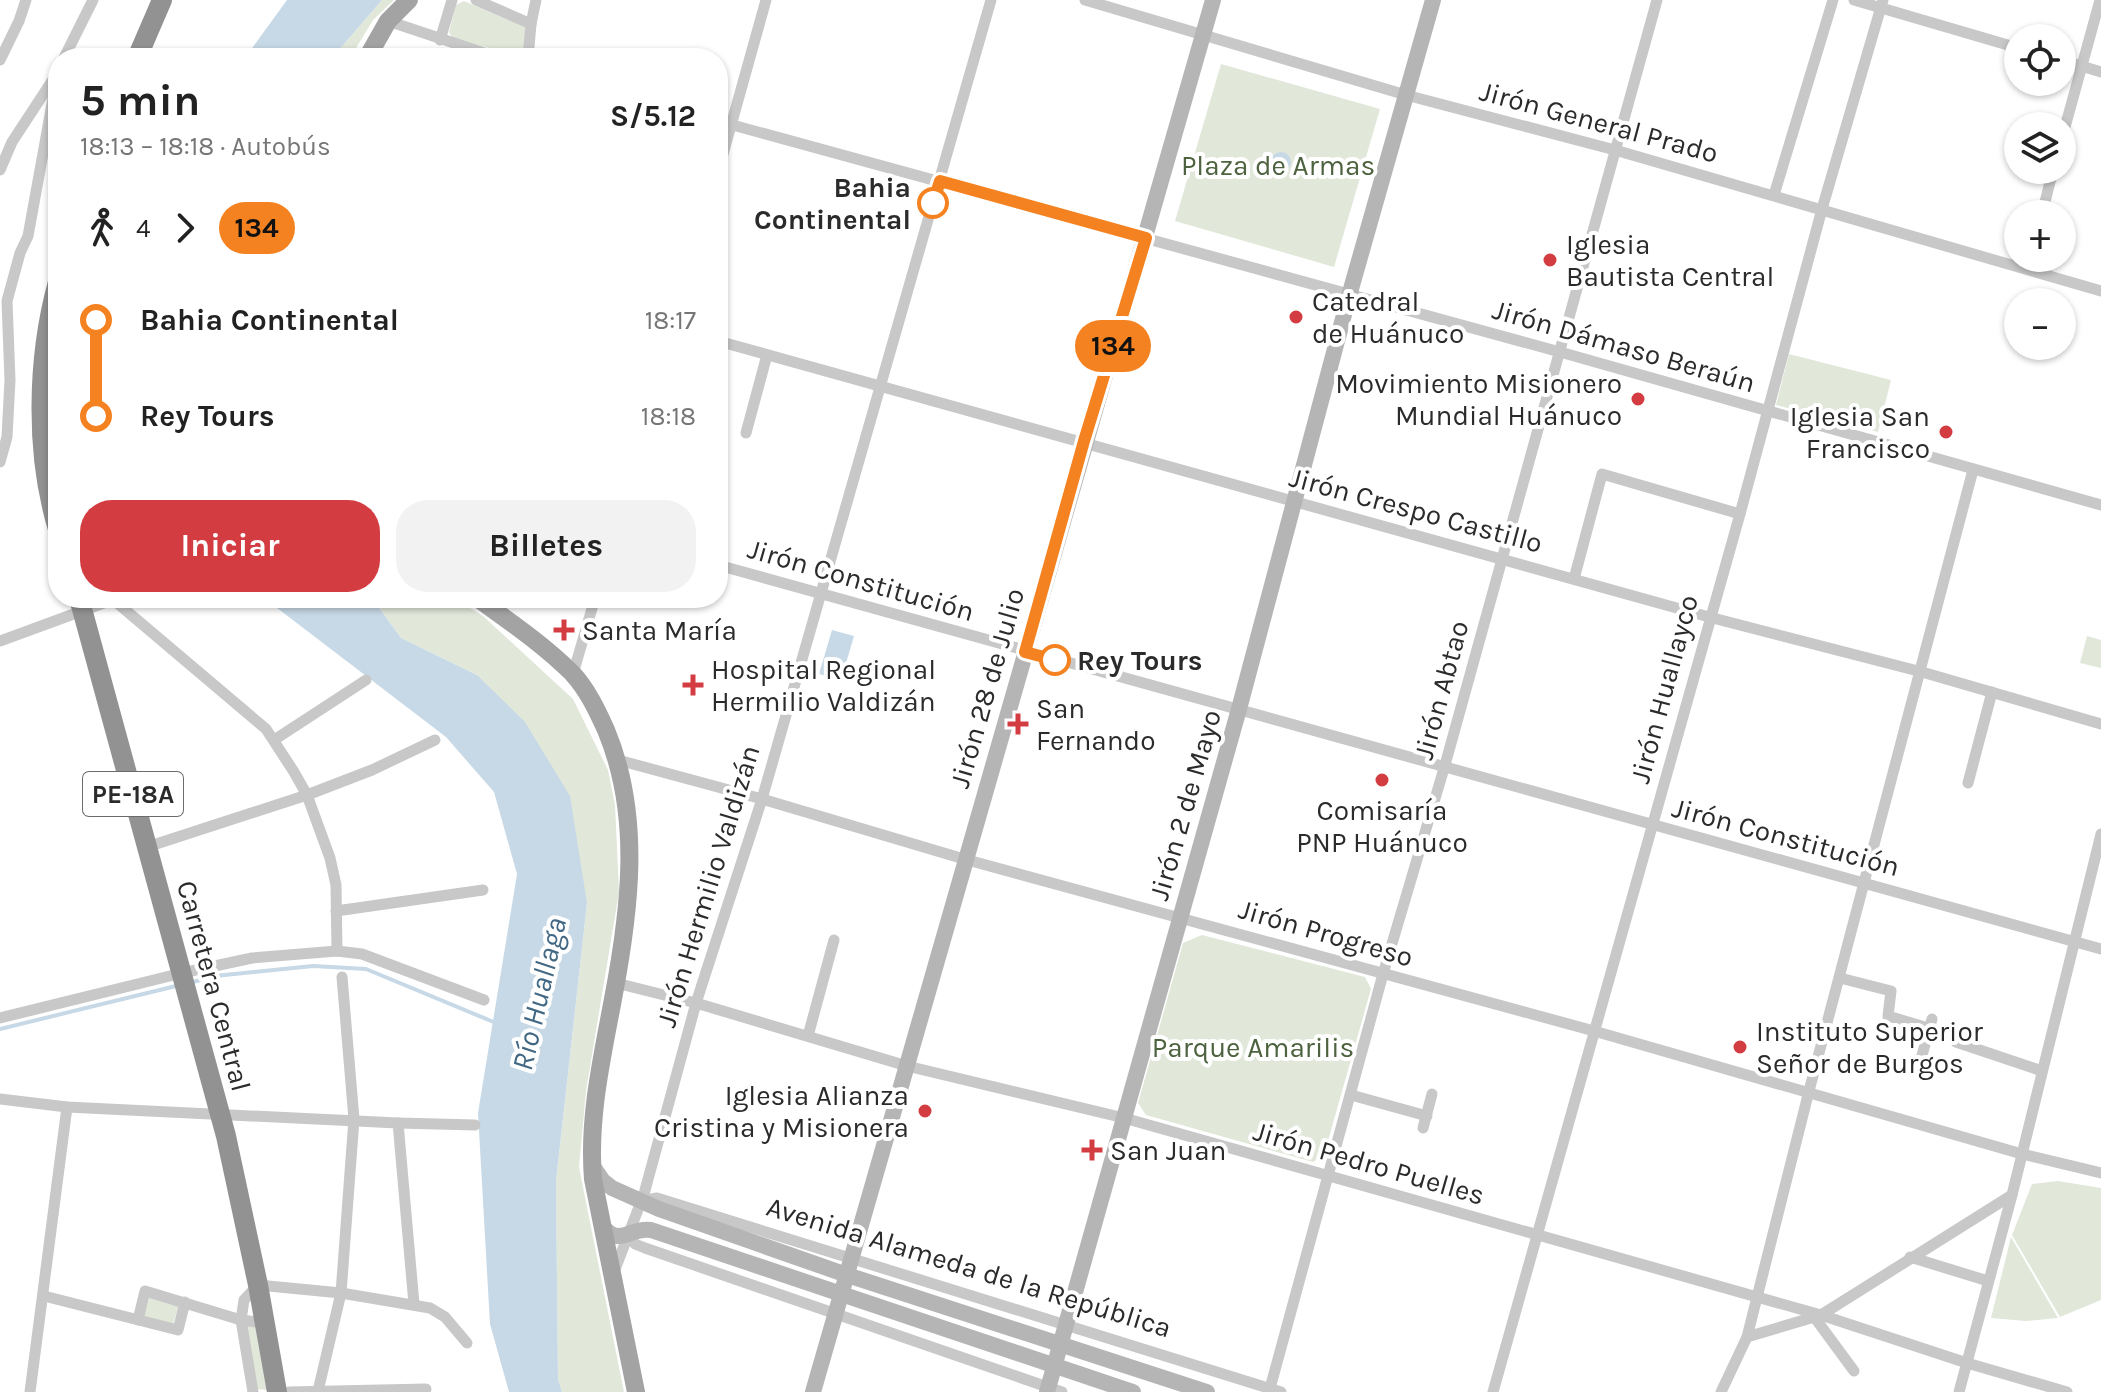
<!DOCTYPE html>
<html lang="es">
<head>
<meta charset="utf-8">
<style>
  body { margin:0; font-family:Karla,sans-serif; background:#f2f2f2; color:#222; height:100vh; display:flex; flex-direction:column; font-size:30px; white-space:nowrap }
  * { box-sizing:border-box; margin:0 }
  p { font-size:26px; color:#767676 }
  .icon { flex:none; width:44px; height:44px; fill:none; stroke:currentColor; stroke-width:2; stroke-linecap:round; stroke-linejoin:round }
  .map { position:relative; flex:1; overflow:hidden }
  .side { position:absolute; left:48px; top:48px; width:680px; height:560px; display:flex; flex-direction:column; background:#fff; border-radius:32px; box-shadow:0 2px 6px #0004 }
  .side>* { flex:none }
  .badge { padding:0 16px; border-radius:26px; font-size:28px; line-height:52px }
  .fabs { position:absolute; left:2004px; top:24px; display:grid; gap:16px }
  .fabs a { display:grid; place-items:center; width:72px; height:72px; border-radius:50%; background:#fff; box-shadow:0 2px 6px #0004; font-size:40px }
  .map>.badge { position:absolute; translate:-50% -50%; box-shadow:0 0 0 4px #fff }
  .legs { display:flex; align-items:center; gap:12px; height:88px; padding:0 32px; font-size:26px }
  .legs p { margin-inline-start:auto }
  .overview { display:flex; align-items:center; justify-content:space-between; height:136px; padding:0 32px }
  h1 { font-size:44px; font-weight:700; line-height:60px }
  .cta { display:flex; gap:16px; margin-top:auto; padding:16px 32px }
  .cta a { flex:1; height:92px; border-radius:32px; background:#d33d42; color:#fff; font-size:32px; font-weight:700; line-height:92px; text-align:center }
  .cta a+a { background:#f2f2f2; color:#222 }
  ul { padding:0 32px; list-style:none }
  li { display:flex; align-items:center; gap:28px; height:96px; font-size:30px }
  li i { display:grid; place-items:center; width:12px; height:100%; margin:0 10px; background:currentColor }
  li i::after { content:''; width:20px; height:20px; margin:-10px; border:6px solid; border-radius:50%; background:#fff }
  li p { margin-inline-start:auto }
  li:first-child i { background:linear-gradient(#0000 50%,currentColor 0) }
  li:last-child i { background:linear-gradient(currentColor 50%,#0000 0) }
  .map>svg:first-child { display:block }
  .green { fill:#e1e8da }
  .water { fill:#c7d9e6 }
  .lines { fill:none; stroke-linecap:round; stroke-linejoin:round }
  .stream { stroke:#c7d9e6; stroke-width:4 }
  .street { stroke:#c8c8c8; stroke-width:11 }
  .secondary { stroke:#b5b5b5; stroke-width:16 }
  .primary { stroke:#a3a3a3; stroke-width:18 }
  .highway { stroke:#929292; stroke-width:20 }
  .line-1-casing { stroke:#fff; stroke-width:18 }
  .line-1 { stroke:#f58220; stroke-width:12 }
  .stop-1-dot { fill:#fff; stroke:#f58220; stroke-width:4 }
  .poi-dot { fill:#d33d42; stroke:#fff; stroke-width:3 }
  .labels { text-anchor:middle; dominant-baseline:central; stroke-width:8; stroke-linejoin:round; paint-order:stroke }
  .shield { fill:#fff; stroke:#6b6b6b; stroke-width:2 }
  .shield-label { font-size:26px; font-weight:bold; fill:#2b2b2b }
  .street-label { font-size:28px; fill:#2b2b2b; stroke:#fff }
  .park-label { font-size:28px; fill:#4d623e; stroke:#fff }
  .stop-label { font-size:28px; font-weight:bold; fill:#2b2b2b; stroke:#fff; text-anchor:end }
  .poi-label { font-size:28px; fill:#2b2b2b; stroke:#fff; text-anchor:start }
  .water-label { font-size:30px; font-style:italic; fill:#426884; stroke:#fff }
</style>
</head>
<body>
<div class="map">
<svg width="2101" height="1392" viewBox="0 0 2101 1392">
  <rect width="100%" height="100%" fill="#fff"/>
  <!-- green -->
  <g class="green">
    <polygon points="382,0 394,0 373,20 350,58 332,58"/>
    <polygon points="464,1 527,28 525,57 453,39 449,32 456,5"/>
    <polygon points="1221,64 1380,109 1334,267 1175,221"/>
    <polygon points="1789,354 1891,380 1878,432 1776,405"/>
    <polygon points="372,598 454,598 483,616 573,699 608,770 615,805 619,892 586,1091 579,1167 624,1392 562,1392 558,1379 556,1181 587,903 477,675 401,638"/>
    <polygon points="2087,636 2101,640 2101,668 2080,663"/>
    <polygon points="1202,935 1365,977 1371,989 1324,1155 1313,1162 1146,1115 1138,1103 1183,943"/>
    <polygon points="2058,1181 2101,1188 2101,1300 2060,1317 2012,1235 2032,1184"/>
    <polygon points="2011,1237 2058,1318 2026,1321 1991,1318"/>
    <polygon points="150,1296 179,1304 173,1324 144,1316"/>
    <polygon points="246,1325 256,1327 267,1390 257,1389"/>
  </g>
  <!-- water -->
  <g class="water">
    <polygon points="287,0 382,0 332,58 245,58"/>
    <circle cx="1281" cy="162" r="10"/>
    <polygon points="264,598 372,598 401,638 477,675 525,722 570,796 587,903 556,1181 558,1379 562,1392 509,1392 490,1324 478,1113 517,874 494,792 446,737"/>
    <polygon points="832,630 854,636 841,680 819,674"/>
  </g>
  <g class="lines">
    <!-- stream -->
    <g class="stream">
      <polyline points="189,983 215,976 313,966 366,969 496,1023"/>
      <polyline points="0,1029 176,986"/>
    </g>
    <!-- street -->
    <g class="street">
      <polyline points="476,0 531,24"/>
      <polyline points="1085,0 1406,95 1615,150 2101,291"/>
      <polyline points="1854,0 2018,48"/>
      <polyline points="388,21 499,58"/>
      <polyline points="440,40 452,0"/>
      <polyline points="64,58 93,0"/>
      <polyline points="528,58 531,24 536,0"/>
      <polyline points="0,60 19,21 26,0"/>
      <polyline points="2062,60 2101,72"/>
      <polyline points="718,121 1560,352 2101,505"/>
      <polyline points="2062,138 2100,0"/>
      <polyline points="0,170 12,142 52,81"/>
      <polyline points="718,172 766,0"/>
      <polyline points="1774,195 1833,0"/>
      <polyline points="2042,214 2053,170"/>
      <polyline points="718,341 1709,617 1922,672 2101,724"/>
      <polyline points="746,433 767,355"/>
      <polyline points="0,462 7,437 10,380 7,301 20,253 28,236 58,71"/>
      <polyline points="718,565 2101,949"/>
      <polyline points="1574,579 1602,474 1740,514"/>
      <polyline points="0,641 109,601 116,602 266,729 294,772 307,795 330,858 336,885 337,951"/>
      <polyline points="573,674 595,598"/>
      <polyline points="274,740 366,680"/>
      <polyline points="618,760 762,799 964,859 1594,1031 2022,1154 2101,1173"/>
      <polyline points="1968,783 1992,692"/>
      <polyline points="147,847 307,795 372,770 435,740"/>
      <polyline points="336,911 483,890"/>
      <polyline points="1840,978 1891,991 1888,1016 1928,1028"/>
      <polyline points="616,983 696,1003 907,1066 1124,1118 1821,1315 1967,1363 2067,1392"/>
      <polyline points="0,1018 182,973 252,958 337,951 362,954 484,1000"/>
      <polyline points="808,1036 834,940"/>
      <polyline points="1956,1042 2042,1071"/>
      <polyline points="1918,1070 1932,1019"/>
      <polyline points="1351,1095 1427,1116"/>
      <polyline points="0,1099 67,1107 398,1123 414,1304"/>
      <polyline points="398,1123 475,1125"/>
      <polyline points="1423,1128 1432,1094"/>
      <polyline points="641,1201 657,1198 1281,1392"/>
      <polyline points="629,1234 635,1244 645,1248 1062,1392"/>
      <polyline points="1910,1257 1988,1281"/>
      <polyline points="614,1272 644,1194 696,1003 762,799 991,0"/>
      <polyline points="44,1296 178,1330 185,1302"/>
      <polyline points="1815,1318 1854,1371"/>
      <polyline points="138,1320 145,1291 241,1320 265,1323"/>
      <polyline points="1747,1337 1821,1315 2012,1195"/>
      <polyline points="318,1391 341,1293 354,1119 342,977"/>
      <polyline points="30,1392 67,1107"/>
      <polyline points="253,1392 241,1320 244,1300 258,1285 341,1293 430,1308 445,1317 467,1343"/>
      <polyline points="289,1392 426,1389"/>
      <polyline points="1269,1392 1383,974 1445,765 1657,0"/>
      <polyline points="1493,1392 1740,514 1822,209 1883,0"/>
      <polyline points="1721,1392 1747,1337 1809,1091 1973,470"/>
      <polyline points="1959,1392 2012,1195 2101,834"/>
    </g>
    <!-- secondary -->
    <g class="secondary">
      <polyline points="592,1165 603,1181 612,1188 659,1209 847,1275 1207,1392"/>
      <path d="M603 1227C621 1247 629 1227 651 1230L1133 1392"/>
      <path d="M813 1392C947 928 1078 463 1213 0"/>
      <polyline points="1047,1392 1239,709 1349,296 1433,0"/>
    </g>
    <!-- primary -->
    <g class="primary">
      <polyline points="367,58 388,21 409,0"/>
      <path d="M477 598C509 621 544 645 572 673 587 689 597 710 606 730 642 816 630 910 613 999 602 1058 588 1118 593 1179L636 1392"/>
    </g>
    <!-- highway -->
    <g class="highway">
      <polyline points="137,58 162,0"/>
      <path d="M58 282C37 358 35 454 58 529"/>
      <polyline points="79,598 226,1136 258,1285 277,1392"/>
    </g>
  </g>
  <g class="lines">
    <defs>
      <polyline id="line-1" points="933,203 940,181 1146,238 1084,441 1025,652 1055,660"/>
    </defs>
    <!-- line-1 casing -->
    <use href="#line-1" class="line-1-casing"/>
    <!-- line-1 -->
    <use href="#line-1" class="line-1"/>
  </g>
  <!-- markers -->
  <g class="stop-1-dot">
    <circle cx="933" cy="203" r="14"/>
    <circle cx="1055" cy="660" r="14"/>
  </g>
  <g class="poi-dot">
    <circle cx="1550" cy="260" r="8"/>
    <circle cx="1296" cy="317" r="8"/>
    <circle cx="1638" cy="399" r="8"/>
    <circle cx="1946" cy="432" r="8"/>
    <path d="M560 618h8v8h8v8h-8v8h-8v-8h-8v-8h8z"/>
    <path d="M689 673h8v8h8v8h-8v8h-8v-8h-8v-8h8z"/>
    <path d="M1014 712h8v8h8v8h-8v8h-8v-8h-8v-8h8z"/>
    <circle cx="1382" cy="780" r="8"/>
    <circle cx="1740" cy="1047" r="8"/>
    <circle cx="925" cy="1111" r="8"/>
    <path d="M1088 1138h8v8h8v8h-8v8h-8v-8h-8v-8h8z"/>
  </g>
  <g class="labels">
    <!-- shield labels -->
    <rect class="shield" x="83" y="772" width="100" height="44" rx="6"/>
    <g class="shield-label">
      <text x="133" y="794">PE-18A</text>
    </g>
    <!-- street labels -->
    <g class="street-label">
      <text transform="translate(1599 122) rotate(15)">Jirón General Prado</text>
      <text transform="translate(1624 346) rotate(16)">Jirón Dámaso Beraún</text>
      <text transform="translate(1416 510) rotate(15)">Jirón Crespo Castillo</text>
      <text transform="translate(861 580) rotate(16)">Jirón Constitución</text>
      <text transform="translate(987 688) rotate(-74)">Jirón 28 de Julio</text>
      <text transform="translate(1664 689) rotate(-75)">Jirón Huallayco</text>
      <text transform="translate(1441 690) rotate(-75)">Jirón Abtao</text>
      <text transform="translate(1185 805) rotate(-74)">Jirón 2 de Mayo</text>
      <text transform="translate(1786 837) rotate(15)">Jirón Constitución</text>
      <text transform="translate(708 886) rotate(-73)">Jirón Hermilio Valdizán</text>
      <text transform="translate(1326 933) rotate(16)">Jirón Progreso</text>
      <text transform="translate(214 986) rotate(75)">Carretera Central</text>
      <text transform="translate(1369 1163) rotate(16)">Jirón Pedro Puelles</text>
      <text transform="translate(969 1267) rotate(17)">Avenida Alameda de la República</text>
    </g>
    <!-- park labels -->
    <g class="park-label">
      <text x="1278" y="165">Plaza de Armas</text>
      <text x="1253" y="1047">Parque Amarilis</text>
    </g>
    <!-- stop labels -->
    <g class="stop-label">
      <text x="911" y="187">Bahia<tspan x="911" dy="32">Continental</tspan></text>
      <text x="1077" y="660" text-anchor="start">Rey Tours</text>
    </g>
    <!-- poi labels -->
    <g class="poi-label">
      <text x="1566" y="244">Iglesia<tspan x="1566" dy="32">Bautista Central</tspan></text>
      <text x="1312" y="301">Catedral<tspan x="1312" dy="32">de Huánuco</tspan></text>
      <text x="1622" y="383" text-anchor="end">Movimiento Misionero<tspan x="1622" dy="32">Mundial Huánuco</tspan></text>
      <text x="1930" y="416" text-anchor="end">Iglesia San<tspan x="1930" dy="32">Francisco</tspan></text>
      <text x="582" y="630">Santa María</text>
      <text x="711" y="669">Hospital Regional<tspan x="711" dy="32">Hermilio Valdizán</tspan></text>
      <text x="1036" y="708">San<tspan x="1036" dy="32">Fernando</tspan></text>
      <text x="1382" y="810" text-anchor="middle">Comisaría<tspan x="1382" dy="32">PNP Huánuco</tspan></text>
      <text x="1756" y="1031">Instituto Superior<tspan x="1756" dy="32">Señor de Burgos</tspan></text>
      <text x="909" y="1095" text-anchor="end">Iglesia Alianza<tspan x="909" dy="32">Cristina y Misionera</tspan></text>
      <text x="1110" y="1150">San Juan</text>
    </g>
    <!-- water labels -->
    <g class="water-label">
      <text transform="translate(539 994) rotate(-77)">Río Huallaga</text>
    </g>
  </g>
</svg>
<div class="fabs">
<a><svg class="icon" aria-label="locate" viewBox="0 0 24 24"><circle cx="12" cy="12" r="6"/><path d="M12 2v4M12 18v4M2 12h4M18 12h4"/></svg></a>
<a><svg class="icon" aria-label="layers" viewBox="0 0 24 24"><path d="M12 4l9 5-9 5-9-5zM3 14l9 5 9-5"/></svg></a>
<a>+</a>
<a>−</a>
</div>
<b class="badge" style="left:1113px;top:346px;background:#f58220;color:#111">134</b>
<section class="side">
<div class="overview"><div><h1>5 min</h1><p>18:13 – 18:18 · Autobús</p></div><b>S/5.12</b></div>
<div class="legs"><svg class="icon" aria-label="walk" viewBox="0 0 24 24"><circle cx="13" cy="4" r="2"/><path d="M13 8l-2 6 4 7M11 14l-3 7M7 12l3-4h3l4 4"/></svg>4<svg class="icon" aria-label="forward" viewBox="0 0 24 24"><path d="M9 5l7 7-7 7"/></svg><b class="badge" style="background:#f58220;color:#111">134</b></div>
<ul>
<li><i style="color:#f58220"></i><b>Bahia Continental</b><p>18:17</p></li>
<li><i style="color:#f58220"></i><b>Rey Tours</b><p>18:18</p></li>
</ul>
<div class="cta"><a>Iniciar</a><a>Billetes</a></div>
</section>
</div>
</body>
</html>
